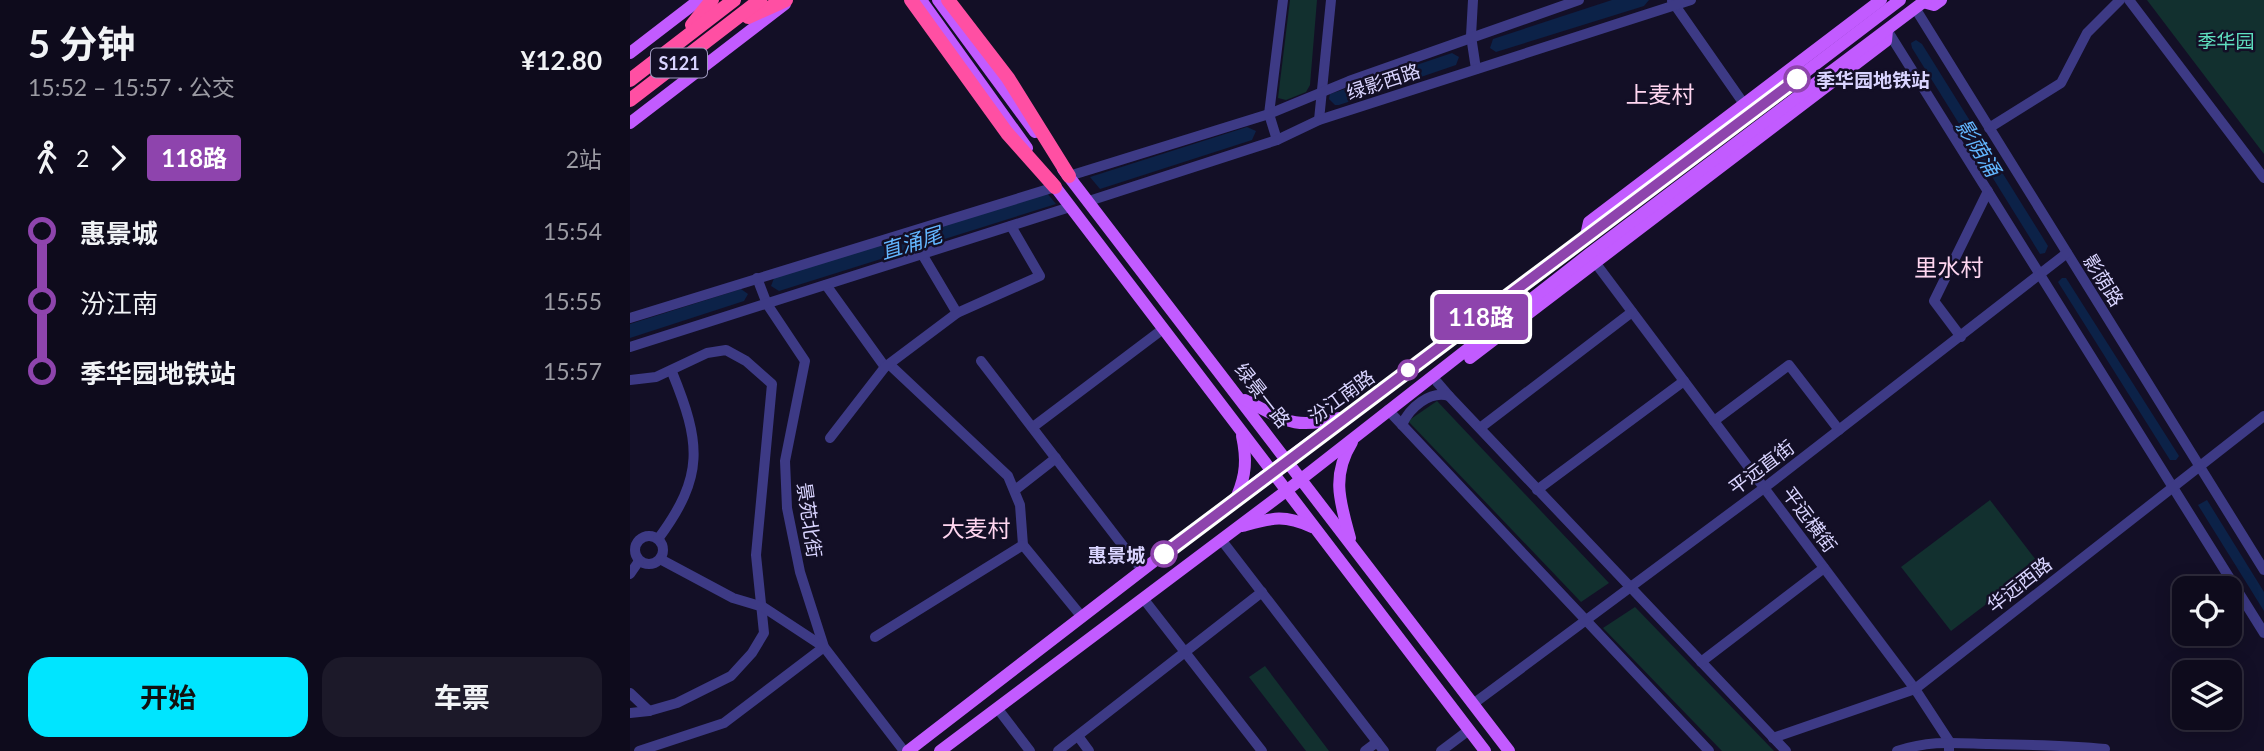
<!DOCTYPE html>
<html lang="zh">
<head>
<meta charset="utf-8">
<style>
  body { margin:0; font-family:Lato,"Noto Sans SC",sans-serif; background:#1c1929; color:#f1f3f6; height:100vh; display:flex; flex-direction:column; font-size:26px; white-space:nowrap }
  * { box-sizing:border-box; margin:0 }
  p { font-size:23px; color:#9b9ba3 }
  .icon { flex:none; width:38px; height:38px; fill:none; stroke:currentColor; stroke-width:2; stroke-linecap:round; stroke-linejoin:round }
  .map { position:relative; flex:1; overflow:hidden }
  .sheet { display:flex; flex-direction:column; background:#0e0b1c; width:630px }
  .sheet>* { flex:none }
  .badge { padding:0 14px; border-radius:5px; font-size:24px; line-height:46px }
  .tools { position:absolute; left:1542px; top:576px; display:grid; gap:14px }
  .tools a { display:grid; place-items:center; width:70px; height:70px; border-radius:14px; background:#0e0b1c; box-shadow:0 4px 18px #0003,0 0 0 2px #2e2b3b; font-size:35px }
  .map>.badge { position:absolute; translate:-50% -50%; box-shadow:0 0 0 4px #fff }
  .legs { display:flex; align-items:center; gap:10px; height:77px; padding:0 28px; font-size:23px }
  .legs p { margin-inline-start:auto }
  .headline { display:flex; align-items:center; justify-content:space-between; height:119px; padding:0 28px }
  h1 { font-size:38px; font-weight:700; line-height:52px }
  .action { display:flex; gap:14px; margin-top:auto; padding:14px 28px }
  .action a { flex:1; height:80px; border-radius:21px; background:#00e5ff; color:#111; font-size:28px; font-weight:700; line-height:80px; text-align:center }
  .action a+a { background:#1c1929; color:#f1f3f6 }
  ul { padding:0 28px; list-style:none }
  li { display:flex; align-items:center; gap:24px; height:70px; font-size:26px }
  li i { display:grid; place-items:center; width:10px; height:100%; margin:0 9px; background:currentColor }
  li i::after { content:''; width:18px; height:18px; margin:-9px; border:5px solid; border-radius:50%; background:#0e0b1c }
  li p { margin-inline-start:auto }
  li:first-child i { background:linear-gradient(#0000 50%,currentColor 0) }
  li:last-child i { background:linear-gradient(currentColor 50%,#0000 0) }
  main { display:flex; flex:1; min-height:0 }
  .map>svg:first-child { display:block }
  .green { fill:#12302f }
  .water { fill:#0c2248 }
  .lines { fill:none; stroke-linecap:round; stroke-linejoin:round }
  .minor { stroke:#3d3a85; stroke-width:10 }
  .major { stroke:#c25bff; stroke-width:12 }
  .highway { stroke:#ff4fa3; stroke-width:14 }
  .line-1-casing { stroke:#fff; stroke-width:16 }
  .line-1 { stroke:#8e44ad; stroke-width:10 }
  .stop-1-dot { fill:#fff; stroke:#8e44ad; stroke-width:3.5 }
  .labels { text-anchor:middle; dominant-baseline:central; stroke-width:5; stroke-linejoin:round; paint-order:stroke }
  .shield { fill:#130f26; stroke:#9e99be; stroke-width:2 }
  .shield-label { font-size:18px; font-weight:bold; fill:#d9d4ff }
  .park-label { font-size:19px; fill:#5fe0c0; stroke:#130f26 }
  .stop-label { font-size:19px; font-weight:bold; fill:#d9d4ff; stroke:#130f26; text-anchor:start }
  .street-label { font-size:19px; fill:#d9d4ff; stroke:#130f26 }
  .water-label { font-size:21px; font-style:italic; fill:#62b6ff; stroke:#130f26 }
  .quarter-label { font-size:23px; fill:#ffd6f0; stroke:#130f26 }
</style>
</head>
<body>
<main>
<section class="sheet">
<div class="headline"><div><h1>5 分钟</h1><p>15:52 – 15:57 · 公交</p></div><b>¥12.80</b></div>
<div class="legs"><svg class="icon" aria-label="walk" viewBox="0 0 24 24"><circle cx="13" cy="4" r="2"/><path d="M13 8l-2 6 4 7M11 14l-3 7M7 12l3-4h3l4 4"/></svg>2<svg class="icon" aria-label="forward" viewBox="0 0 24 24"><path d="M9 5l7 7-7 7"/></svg><b class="badge" style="background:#8e44ad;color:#fff">118路</b><p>2站</p></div>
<ul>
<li><i style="color:#8e44ad"></i><b>惠景城</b><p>15:54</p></li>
<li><i style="color:#8e44ad"></i><span>汾江南</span><p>15:55</p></li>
<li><i style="color:#8e44ad"></i><b>季华园地铁站</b><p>15:57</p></li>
</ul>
<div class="action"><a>开始</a><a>车票</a></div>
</section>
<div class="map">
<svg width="1634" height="751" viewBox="0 0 1634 751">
  <rect width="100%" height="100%" fill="#130f26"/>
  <!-- green -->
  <g class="green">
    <polygon points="660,0 687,0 680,85 676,92 656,100 648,98"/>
    <polygon points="1517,0 1634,0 1634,154"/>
    <polygon points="807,401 979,583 951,602 778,421"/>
    <polygon points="1360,500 1409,564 1321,631 1271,567"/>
    <polygon points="1005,607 1144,751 1092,751 973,628"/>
    <polygon points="635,666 699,751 676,751 619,677"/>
  </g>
  <!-- water -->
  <g class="water">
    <polygon points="982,0 1019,0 1014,6 866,52 860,48 863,39"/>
    <polygon points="1286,40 1292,44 1418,246 1415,253 1410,254 1282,48 1281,43"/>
    <polygon points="822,53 829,57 826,65 709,105 705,105 699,99 700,94"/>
    <polygon points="617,127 626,131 622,140 470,189 460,177"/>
    <polygon points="417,193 426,204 149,291 141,286 144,278"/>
    <polygon points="1432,278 1436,278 1549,456 1546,460 1540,460 1428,282"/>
    <polygon points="111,289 118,294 114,301 0,338 0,324"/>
    <polygon points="1577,500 1634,592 1634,611 1568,505"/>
  </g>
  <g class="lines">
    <!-- minor -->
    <g class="minor">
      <polyline points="843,0 841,36 846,69"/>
      <polyline points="1499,0 1634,178"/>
      <polyline points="1042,1 1114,104"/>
      <polyline points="1285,8 1634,570"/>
      <polyline points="1257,30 1634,633"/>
      <polyline points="689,120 701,0"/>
      <polyline points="1359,128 1431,83 1457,33 1490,0"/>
      <polyline points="647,140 639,114 653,0"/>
      <polyline points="439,176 639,114 719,81 949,0"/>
      <polyline points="459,201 647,140 689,120 1061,0"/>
      <polyline points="292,254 327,313"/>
      <polyline points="961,257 1285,689 1319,741 1319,751"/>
      <polyline points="127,278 137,304 175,361 155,461 157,508 170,572 194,647 274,751"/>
      <polyline points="196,285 255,367"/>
      <polyline points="0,318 425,187"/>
      <polyline points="1331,337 1304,301 1358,191"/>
      <polyline points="0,347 440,207"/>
      <polyline points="351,361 507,564"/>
      <polyline points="260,365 378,476 390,505 393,545 452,617"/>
      <polyline points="0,380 26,377 77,353 96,350 116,361 142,384 126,555 134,633 122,653 101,676 47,703 19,711 0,713"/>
      <polyline points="807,382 819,396"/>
      <polyline points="758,410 1079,751"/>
      <polyline points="1084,421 1159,365 1209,430"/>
      <path d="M772 425C779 408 800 390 819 396L1156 751"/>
      <polyline points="403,427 533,329"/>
      <polyline points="850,428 1002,312"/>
      <polyline points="200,438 255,367 327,313 410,276 381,226"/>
      <polyline points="385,490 426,458"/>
      <polyline points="907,490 1054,381"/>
      <circle cx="19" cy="550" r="14"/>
      <path d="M28 539C75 476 71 443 42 372"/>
      <polyline points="593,542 754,751"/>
      <polyline points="0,574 9,561"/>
      <polyline points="516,602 632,751"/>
      <polyline points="245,637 393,545"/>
      <polyline points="1071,662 1194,568"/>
      <polyline points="0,693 19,711"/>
      <polyline points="843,704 1134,488 1437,253"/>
      <polyline points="371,713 400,751"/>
      <polyline points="448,736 459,751"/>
      <polyline points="1143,738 1285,689 1634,416"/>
      <polyline points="9,751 94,723 194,647 133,607 103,598 30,559"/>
      <polyline points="428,751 632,592"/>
      <polyline points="735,751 747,742"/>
      <polyline points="811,751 839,730"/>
      <path d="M1267 751C1302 740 1323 743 1359 744 1398 745 1436 745 1475 749"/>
    </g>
    <!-- major -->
    <g class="major">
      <polyline points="291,0 397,148"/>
      <polyline points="308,0 405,132"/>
      <polyline points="1293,2 1304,5 1311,0"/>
      <polyline points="0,53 69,0"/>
      <polyline points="0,123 155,4"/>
      <polyline points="433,169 879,751"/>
      <polyline points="420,180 855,751"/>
      <polyline points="955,240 959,222 1251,0"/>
      <polyline points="840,358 1256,41 1257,30"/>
      <path d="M615 400C655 420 663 430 709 418"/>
      <path d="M607 496C616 475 617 459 612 436"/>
      <path d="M612 526C642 518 653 514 682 527"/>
      <path d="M720 538C710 502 701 476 722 442"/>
      <polyline points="278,751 641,471 951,243 1270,0"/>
      <polyline points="310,751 656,491 959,254 1296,0"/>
    </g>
    <!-- highway -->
    <g class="highway">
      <polyline points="281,0 377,133 425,187"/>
      <polyline points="318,0 378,78 439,176"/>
      <polyline points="118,17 156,0"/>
      <polyline points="62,25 82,0"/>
      <polyline points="0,80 104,0"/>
      <polyline points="0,100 130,0"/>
    </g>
  </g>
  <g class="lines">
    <defs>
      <polyline id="line-1" points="534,554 1167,79"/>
    </defs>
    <!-- line-1 casing -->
    <use href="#line-1" class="line-1-casing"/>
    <!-- line-1 -->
    <use href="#line-1" class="line-1"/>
  </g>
  <!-- markers -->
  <g class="stop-1-dot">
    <circle cx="1167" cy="79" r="12"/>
    <circle cx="778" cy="370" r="9"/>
    <circle cx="534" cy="554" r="12"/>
  </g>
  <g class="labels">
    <!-- shield labels -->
    <rect class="shield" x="21" y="48.5" width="56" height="29" rx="5"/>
    <g class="shield-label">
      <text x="49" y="63">S121</text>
    </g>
    <!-- park labels -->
    <g class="park-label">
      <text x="1596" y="40">季华园</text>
    </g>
    <!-- stop labels -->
    <g class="stop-label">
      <text x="1186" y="79">季华园地铁站</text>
      <text x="515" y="554" text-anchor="end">惠景城</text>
    </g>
    <!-- street labels -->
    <g class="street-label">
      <text transform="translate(753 81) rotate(-18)">绿影西路</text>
      <text transform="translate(1474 280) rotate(58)">影荫路</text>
      <text transform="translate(633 395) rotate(52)">绿景一路</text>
      <text transform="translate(711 396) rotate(-36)">汾江南路</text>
      <text transform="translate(1131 467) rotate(-37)">平远直街</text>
      <text transform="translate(1180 519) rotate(53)">平远横街</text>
      <text transform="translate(180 520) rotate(82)">景苑北街</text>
      <text transform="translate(1389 584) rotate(-38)">华远西路</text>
    </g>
    <!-- water labels -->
    <g class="water-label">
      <text transform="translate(1349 147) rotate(58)">影荫涌</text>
      <text transform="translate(281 242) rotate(-17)">直涌尾</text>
    </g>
    <!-- quarter labels -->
    <g class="quarter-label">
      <text x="1030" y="94">上麦村</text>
      <text x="1319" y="267">里水村</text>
      <text x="346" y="528">大麦村</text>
    </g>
  </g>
</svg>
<div class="tools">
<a><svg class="icon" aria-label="locate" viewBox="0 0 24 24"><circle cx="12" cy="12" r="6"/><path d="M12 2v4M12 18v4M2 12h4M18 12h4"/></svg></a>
<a><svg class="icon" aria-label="layers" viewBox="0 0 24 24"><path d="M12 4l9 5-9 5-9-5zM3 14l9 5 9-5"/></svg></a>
</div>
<b class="badge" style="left:851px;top:317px;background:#8e44ad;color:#fff">118路</b>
</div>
</main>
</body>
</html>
